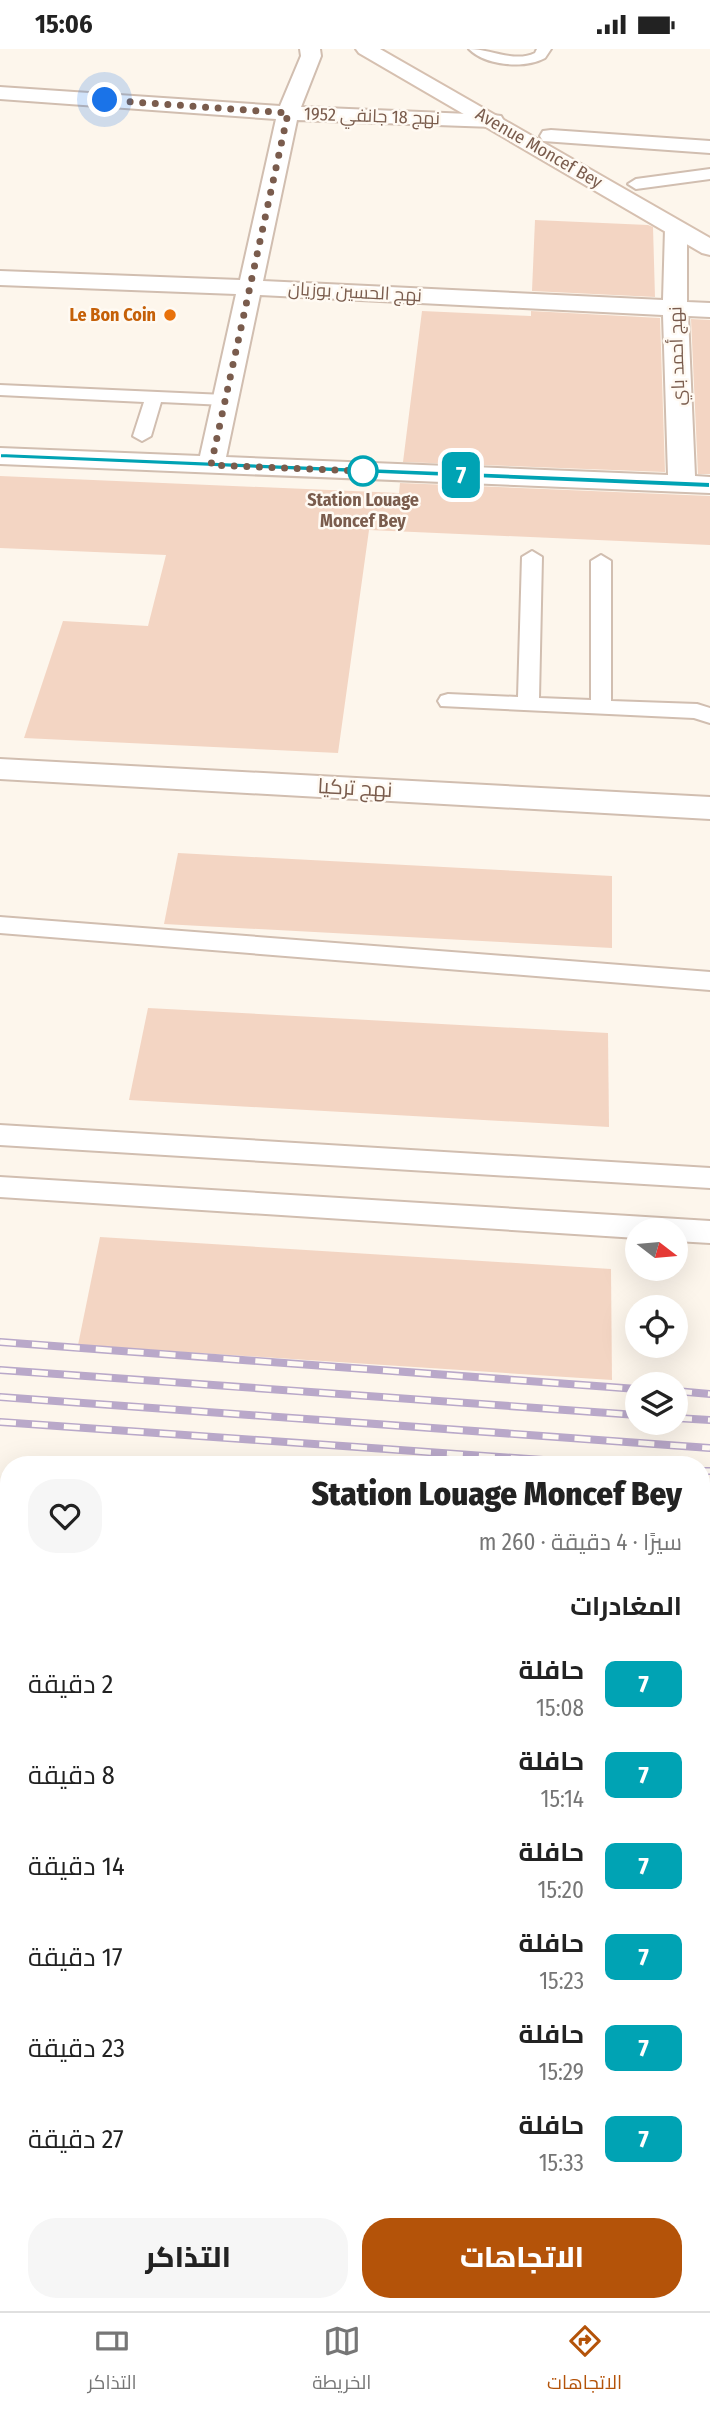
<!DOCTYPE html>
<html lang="ar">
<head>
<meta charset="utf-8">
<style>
  body { margin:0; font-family:"Fira Sans Condensed",Cairo,sans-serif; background:#f6f6f6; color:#222; direction:rtl; height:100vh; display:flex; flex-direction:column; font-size:26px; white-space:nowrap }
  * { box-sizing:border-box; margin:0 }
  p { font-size:23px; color:#767676 }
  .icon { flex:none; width:38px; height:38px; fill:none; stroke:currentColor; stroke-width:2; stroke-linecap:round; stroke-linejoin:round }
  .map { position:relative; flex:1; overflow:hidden; direction:ltr }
  .sheet { position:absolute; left:0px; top:1407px; width:710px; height:856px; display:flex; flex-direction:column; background:#fff; border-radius:28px 28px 0 0; box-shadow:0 7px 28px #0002; direction:rtl }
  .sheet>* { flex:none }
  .badge { padding:0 14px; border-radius:10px; font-size:24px; line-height:46px }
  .needle { width:46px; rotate:106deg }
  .tools { position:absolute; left:625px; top:1169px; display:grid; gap:14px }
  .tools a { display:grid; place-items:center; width:63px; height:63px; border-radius:50%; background:#fff; box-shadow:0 7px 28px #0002; font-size:35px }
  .you { position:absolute; width:35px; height:35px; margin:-18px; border:5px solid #fff; border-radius:50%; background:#1a73e8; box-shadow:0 0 0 10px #1a73e833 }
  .map>.badge { position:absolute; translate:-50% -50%; box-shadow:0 0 0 4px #fff }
  h2 { padding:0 28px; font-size:26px; line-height:63px }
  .round { display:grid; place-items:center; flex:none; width:74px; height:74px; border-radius:28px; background:#f6f6f6 }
  .overview { display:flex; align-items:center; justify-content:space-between; height:119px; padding:0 28px }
  h1 { font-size:33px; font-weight:800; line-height:52px }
  .action { display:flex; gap:14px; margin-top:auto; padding:14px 28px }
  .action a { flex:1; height:80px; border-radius:28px; background:#b45309; color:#fff; font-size:28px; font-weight:800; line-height:80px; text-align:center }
  .action a+a { background:#f6f6f6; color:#222 }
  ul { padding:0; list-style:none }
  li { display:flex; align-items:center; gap:21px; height:91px; padding:0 28px }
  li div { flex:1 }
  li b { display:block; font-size:26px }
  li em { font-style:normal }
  li .badge { min-width:77px; font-weight:700; text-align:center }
  .status { display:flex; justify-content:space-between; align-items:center; height:49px; padding:0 35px; background:#fff; direction:ltr }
  .status svg { height:19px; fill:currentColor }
  .menu { display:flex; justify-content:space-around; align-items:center; height:98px; border-top:2px solid #e0e0e0; background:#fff; font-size:19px; color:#767676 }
  .menu a { display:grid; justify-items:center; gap:4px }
  .menu .current { color:#b45309 }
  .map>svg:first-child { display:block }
  .building { fill:#f3d5c3 }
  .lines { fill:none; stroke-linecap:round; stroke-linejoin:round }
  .lane-casing { stroke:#d1beb0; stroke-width:4 }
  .street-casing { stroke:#d1beb0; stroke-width:4 }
  .secondary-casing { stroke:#d6c0b0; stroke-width:4 }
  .lane { fill:#fff; fill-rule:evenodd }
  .street { fill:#fff; fill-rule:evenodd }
  .secondary { fill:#fff; fill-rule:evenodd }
  .rail-far1-casing { stroke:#b9a8c9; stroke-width:8 }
  .rail-casing { stroke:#b9a8c9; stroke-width:10 }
  .rail-far1 { stroke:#fffaf3; stroke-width:5; stroke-dasharray:16; stroke-linecap:butt }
  .rail { stroke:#fffaf3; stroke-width:7; stroke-dasharray:20; stroke-linecap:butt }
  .line { fill:#00a3b4; stroke:#fff; stroke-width:2 }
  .walk { stroke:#7a5c4d; stroke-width:7; stroke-dasharray:0 12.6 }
  .food-dot { fill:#e8710a; stroke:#fffaf3; stroke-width:2.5 }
  .stop-dot { fill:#fff; stroke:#00a3b4; stroke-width:3.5 }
  .labels { text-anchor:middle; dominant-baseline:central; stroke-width:5; stroke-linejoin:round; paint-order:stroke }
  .far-street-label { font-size:18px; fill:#7a5c4d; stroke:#fffaf3 }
  .far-food-label { font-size:18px; font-weight:bold; fill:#c56008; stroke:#fffaf3; text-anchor:end }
  .far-stop-label { font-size:18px; font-weight:bold; fill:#7a5c4d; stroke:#fffaf3 }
  .street-label { font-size:21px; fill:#7a5c4d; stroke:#fffaf3 }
</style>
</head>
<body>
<div class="status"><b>15:06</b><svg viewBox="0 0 49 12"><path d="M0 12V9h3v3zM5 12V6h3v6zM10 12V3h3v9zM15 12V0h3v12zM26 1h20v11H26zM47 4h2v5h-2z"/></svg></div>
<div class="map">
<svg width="710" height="2262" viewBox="0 0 710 2262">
  <rect width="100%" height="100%" fill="#fdf6ec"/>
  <!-- building -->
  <g class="building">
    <polygon points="535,171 648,176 653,178 655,248 532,242"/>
    <polygon points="422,262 531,267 531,262 660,269 665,423 403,413"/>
    <polygon points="691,270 710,271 710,425 698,425"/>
    <polygon points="0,427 399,444 400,434 710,447 710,496 369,481 338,704 24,689 63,572 148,577 166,506 0,499"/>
    <polygon points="178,804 612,827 612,899 164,875"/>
    <polygon points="148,959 608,984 609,1078 129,1051"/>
    <polygon points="100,1188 611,1220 612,1331 78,1296"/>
  </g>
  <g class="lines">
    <defs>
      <g id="lane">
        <path d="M469 0C490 0 515 14 535 4L537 0H551L545 9C525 20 486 17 469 0Z"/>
        <polygon points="710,120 710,130 636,140 628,135 636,130"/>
        <polygon points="0,336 225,346 234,351 225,356 161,353 151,387 142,392 133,387 144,353 0,346"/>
        <polygon points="532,502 542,508 539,649 591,651 591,512 601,506 611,512 611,652 697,655 710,659 710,674 694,669 441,657 438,652 441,647 448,645 518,648 522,508"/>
        <polygon points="0,868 710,923 710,941 0,884"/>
        <polygon points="0,1076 710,1119 710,1139 0,1096"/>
        <polygon points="0,1128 710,1172 710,1194 676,1192 676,1181 637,1181 637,1189 0,1148"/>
        <rect x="0" y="1533" width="9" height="28"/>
        <rect x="702" y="1573" width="8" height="30"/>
        <polygon points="0,1777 9,1778 9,1812 0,1811"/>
        <rect x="702" y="1830" width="8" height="34"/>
        <rect x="0" y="2004" width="9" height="36"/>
        <polygon points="702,2064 710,2065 710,2101 702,2100"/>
      </g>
      <g id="street">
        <path d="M300 0H320L321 7 301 58 493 66 501 67 504 72 501 77 493 78 297 71 263 232 663 251 665 180 668 175H684L687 180V253L710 254V268L688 267 695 427 710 428V444L0 415V399L200 407 236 245 0 236V222L240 231 276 70 0 50V38L280 57 301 7ZM260 246 663 266 668 426 226 408Z"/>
        <polygon points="551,81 710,92 710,104 543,92 540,87 543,82"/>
        <polygon points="0,710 710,748 710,770 0,730"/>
      </g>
      <polygon id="secondary" points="356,0 380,0 710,189 710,206 702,204 359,4"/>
    </defs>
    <!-- lane casing -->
    <use href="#lane" class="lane-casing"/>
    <!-- street casing -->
    <use href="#street" class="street-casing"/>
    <!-- secondary casing -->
    <use href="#secondary" class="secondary-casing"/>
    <!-- lane -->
    <use href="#lane" class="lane"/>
    <!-- street -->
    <use href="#street" class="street"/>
    <!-- secondary -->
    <use href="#secondary" class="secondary"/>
    <defs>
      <g id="rail-far1">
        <polyline points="0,1293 637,1340"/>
        <polyline points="0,1321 637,1366"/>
        <polyline points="676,1342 710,1345"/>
        <polyline points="0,1348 710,1399"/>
        <polyline points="676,1369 710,1371"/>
        <polyline points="0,1373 614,1416"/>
        <polyline points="702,1422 710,1422"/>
      </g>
      <g id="rail">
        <polyline points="0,1603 9,1604"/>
        <polyline points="0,1634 9,1635"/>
        <polyline points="702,1651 710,1652"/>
        <polyline points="702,1684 710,1685"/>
        <polyline points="0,1849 9,1850"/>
        <polyline points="0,1894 9,1894"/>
        <polyline points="702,1900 710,1900"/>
        <polyline points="702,1944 710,1945"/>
      </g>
    </defs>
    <!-- rail-far1 casing -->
    <use href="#rail-far1" class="rail-far1-casing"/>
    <!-- rail casing -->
    <use href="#rail" class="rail-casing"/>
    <!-- rail-far1 -->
    <use href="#rail-far1" class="rail-far1"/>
    <!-- rail -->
    <use href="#rail" class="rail"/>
  </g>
  <!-- line -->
  <polygon class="line" points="0,404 710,433 710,439 0,409"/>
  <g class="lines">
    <!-- walk -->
    <polyline class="walk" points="105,51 288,64 211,416 363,422"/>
  </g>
  <!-- markers -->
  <circle class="food-dot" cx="170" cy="266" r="7"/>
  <circle class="stop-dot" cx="363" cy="422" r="14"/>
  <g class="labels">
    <!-- far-street labels -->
    <g class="far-street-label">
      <text transform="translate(372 67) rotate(2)">نهج 18 جانفي 1952</text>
      <text transform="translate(539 99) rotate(30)">Avenue Moncef Bey</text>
      <text transform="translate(355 243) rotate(3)">نهج الحسين بوزيان</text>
      <text transform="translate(677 307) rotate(-92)">نهج أحمد باي</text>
    </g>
    <!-- far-food labels -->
    <g class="far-food-label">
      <text x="156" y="266">Le Bon Coin</text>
    </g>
    <!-- far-stop labels -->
    <g class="far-stop-label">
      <text x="363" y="451">Station Louage<tspan x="363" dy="21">Moncef Bey</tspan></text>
    </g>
    <!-- street labels -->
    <g class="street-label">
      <text transform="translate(355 739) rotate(3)">نهج تركيا</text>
    </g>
  </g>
</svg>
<div class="tools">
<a><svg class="needle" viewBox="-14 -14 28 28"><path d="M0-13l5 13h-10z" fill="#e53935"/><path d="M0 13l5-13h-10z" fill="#767676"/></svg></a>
<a><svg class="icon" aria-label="locate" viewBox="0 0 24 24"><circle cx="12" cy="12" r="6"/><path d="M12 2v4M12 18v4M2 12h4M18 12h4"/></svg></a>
<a><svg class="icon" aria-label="layers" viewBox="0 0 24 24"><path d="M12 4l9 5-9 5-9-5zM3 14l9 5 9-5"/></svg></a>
</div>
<div class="you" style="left:105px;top:51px"></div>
<b class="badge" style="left:461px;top:426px;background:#00a3b4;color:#fff">7</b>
<section class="sheet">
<div class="overview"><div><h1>Station Louage Moncef Bey</h1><p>سيرًا · 4 دقيقة · 260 m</p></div><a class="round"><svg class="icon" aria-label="heart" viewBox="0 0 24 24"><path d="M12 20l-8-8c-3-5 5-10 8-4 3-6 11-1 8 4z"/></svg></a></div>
<h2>المغادرات</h2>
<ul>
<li><span class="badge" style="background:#00a3b4;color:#fff">7</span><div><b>حافلة</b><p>15:08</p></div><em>2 دقيقة</em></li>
<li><span class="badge" style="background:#00a3b4;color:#fff">7</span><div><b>حافلة</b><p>15:14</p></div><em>8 دقيقة</em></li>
<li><span class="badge" style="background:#00a3b4;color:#fff">7</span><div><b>حافلة</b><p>15:20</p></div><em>14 دقيقة</em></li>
<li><span class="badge" style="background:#00a3b4;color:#fff">7</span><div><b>حافلة</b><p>15:23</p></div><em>17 دقيقة</em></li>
<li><span class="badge" style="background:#00a3b4;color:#fff">7</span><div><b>حافلة</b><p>15:29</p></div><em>23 دقيقة</em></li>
<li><span class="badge" style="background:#00a3b4;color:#fff">7</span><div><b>حافلة</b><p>15:33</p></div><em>27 دقيقة</em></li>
</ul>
<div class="action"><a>الاتجاهات</a><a>التذاكر</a></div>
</section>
</div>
<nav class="menu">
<a class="current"><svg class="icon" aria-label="directions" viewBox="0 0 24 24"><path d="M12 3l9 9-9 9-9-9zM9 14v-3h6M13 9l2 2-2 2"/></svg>الاتجاهات</a>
<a><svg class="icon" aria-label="map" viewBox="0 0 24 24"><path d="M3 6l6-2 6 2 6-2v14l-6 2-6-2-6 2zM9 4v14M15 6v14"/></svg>الخريطة</a>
<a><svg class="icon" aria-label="tickets" viewBox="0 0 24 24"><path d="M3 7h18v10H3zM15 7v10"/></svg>التذاكر</a>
</nav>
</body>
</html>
